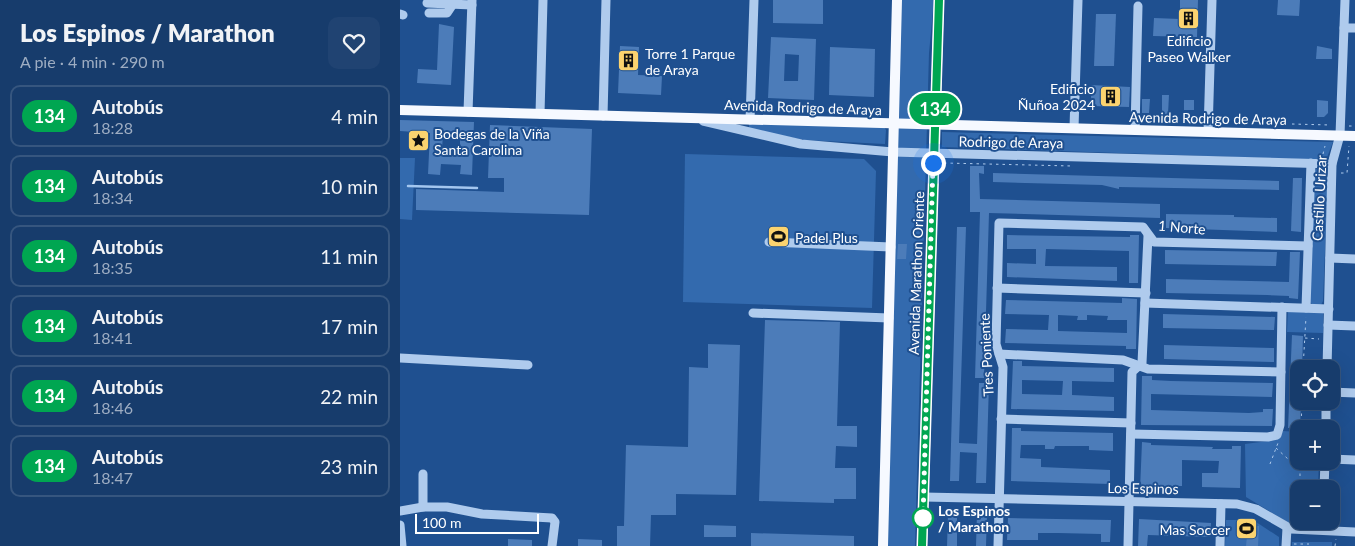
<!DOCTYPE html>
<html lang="es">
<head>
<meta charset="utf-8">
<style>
  body { margin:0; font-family:Lato,sans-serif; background:#204372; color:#f1f3f6; height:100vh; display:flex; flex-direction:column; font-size:19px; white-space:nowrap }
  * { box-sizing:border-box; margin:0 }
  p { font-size:16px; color:#9eadc2 }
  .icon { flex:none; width:28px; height:28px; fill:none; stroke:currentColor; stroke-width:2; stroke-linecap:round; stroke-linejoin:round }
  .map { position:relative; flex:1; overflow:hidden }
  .sheet { display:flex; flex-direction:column; background:#173c6c; width:400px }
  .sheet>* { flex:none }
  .badge { padding:0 10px; border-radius:16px; font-size:18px; line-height:32px }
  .buttons { position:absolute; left:890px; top:360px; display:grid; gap:10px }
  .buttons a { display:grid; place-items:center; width:50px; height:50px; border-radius:10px; background:#173c6c; box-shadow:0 5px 20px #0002,0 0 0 1px #36567f; font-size:25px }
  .scale { position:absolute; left:15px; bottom:12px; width:124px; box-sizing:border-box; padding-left:5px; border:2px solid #fff; border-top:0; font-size:14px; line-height:18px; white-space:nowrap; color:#fff; -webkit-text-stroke:4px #1f5090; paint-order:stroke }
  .you { position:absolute; width:25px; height:25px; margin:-12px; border:4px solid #fff; border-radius:50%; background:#1a73e8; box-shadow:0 0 0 8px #1a73e833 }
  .map>.badge { position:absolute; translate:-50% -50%; box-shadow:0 0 0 2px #fff }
  .round { display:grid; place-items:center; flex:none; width:52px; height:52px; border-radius:10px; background:#204372 }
  .head { display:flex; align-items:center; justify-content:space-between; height:85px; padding:0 20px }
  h1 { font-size:24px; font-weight:800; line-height:38px }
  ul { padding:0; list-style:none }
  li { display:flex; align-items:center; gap:15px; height:62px; margin:0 10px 8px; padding:0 10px; border:2px solid #36567f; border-radius:10px }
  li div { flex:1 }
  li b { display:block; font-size:19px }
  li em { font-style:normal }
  li .badge { min-width:55px; font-weight:700; text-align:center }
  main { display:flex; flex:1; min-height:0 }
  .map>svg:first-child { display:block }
  .green { fill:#336aae }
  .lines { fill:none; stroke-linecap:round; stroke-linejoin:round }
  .stream { stroke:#a3c6ef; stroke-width:2.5 }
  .building { fill:#4c7cb9; fill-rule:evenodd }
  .path { stroke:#afcbed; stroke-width:1; stroke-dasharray:2.5 4; stroke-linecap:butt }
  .minor { stroke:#afcbed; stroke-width:9 }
  .major { stroke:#f6f9ff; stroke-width:10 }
  .line-casing { stroke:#fff; stroke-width:11 }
  .line { stroke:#00a651; stroke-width:8 }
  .walk { stroke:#fff; stroke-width:5; stroke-dasharray:0 9 }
  .stop-dot { fill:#fff; stroke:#00a651; stroke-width:2.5 }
  .labels { text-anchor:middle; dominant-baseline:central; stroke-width:4; stroke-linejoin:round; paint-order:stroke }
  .poi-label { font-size:14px; fill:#fff; stroke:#1f5090; text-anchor:start }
  .street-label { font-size:14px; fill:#fff; stroke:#1f5090 }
  .stop-label { font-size:14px; font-weight:bold; fill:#fff; stroke:#1f5090; text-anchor:start }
</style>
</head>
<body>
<main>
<section class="sheet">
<div class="head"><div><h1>Los Espinos / Marathon</h1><p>A pie · 4 min · 290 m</p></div><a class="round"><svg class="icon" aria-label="heart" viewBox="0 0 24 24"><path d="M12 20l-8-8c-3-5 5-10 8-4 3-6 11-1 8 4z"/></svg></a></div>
<ul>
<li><span class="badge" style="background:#00a651;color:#fff">134</span><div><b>Autobús</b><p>18:28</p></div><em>4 min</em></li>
<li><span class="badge" style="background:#00a651;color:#fff">134</span><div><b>Autobús</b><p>18:34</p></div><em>10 min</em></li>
<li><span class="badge" style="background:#00a651;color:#fff">134</span><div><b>Autobús</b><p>18:35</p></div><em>11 min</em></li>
<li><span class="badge" style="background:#00a651;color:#fff">134</span><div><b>Autobús</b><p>18:41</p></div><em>17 min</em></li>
<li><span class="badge" style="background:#00a651;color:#fff">134</span><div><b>Autobús</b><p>18:46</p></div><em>22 min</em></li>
<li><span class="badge" style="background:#00a651;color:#fff">134</span><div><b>Autobús</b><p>18:47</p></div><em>23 min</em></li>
</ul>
</section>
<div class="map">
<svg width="955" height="546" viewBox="0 0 955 546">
  <rect width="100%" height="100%" fill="#1f5090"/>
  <!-- green -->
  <g class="green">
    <polygon points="500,0 534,0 529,53 515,546 486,546"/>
    <polygon points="349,124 484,127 486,130 485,144 404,140 349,129"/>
    <polygon points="542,132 933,142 926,160 542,147"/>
    <polygon points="285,154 464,159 476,171 472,308 283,302"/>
    <polygon points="0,158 15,158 12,220 0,219"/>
    <polygon points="916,169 923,169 928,174 923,301 921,305 913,305 910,302 913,174"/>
    <polygon points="888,310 923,312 923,333 887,332"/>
    <polygon points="883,431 899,432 899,461 919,461 918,489 899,489 899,521 917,521 917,524 889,523 846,497 845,444 876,440"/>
    <polygon points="826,520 853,520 879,537 879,546 825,546"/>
    <rect x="892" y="542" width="40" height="4"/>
  </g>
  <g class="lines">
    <!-- stream -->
    <polyline class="stream" points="8,186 77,188"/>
  </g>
  <!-- building -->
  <g class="building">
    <polygon points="373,0 423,0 423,24 373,23"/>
    <polygon points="780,0 798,0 797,37 753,36 754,18 780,19"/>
    <polygon points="878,0 900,0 899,16 877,15"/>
    <polygon points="696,14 716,14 714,66 694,66"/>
    <polygon points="39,24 54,27 51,85 17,83 18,69 37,70"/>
    <path d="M371 37 416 39 414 100 368 98ZM385 54 399 55 398 81H384Z"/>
    <polygon points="220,46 239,47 238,75 262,76 261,95 218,93"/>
    <polygon points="917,46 932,49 932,59 916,59"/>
    <polygon points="430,47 475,49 474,97 429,95"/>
    <polygon points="691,85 730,87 729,107 691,106"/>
    <polygon points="762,95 769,95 768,114 762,114"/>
    <polygon points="742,99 750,99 749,113 742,113"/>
    <rect x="784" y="100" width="10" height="10"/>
    <polygon points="917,100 928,101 928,113 924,117 917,117"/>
    <path d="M0 120 74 122 72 175 60 174 61 165 41 164 40 175 28 174 30 133 0 131ZM43 133H60V150H42Z"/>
    <polygon points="90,125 192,129 189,215 16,210 16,189 104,192 104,178 88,178"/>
    <polygon points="570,166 584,166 584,174 579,173 580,199 760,204 760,218 589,213 584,378 575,378 580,212 570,212"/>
    <polygon points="593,173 879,181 879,190 719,187 719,189 702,185 593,182"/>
    <polygon points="893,178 902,178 901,232 891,231"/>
    <polygon points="766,214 834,215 834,217 877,218 877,232 766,228"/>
    <polygon points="557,227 566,227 559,443 577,444 579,383 589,383 586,483 576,483 577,453 560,452 559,481 550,481"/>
    <polygon points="607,235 730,237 730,235 739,235 738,283 729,283 729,251 646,249 645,266 717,267 717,281 607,277 607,263 636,264 636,249 607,249"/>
    <polygon points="498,244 507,244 506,259 497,259"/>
    <polygon points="765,250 877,252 876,266 765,264"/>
    <polygon points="890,252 900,252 898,299 889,298 889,296 867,295 766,293 766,279 889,282"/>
    <path d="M722 298 737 299 736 349H726V346L605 343 606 329 648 330 649 315 605 314 606 300 722 303ZM658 315 678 316 677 320H687V315L708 316 707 320H727V333L658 331Z"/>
    <polygon points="763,314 875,317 874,330 763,328"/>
    <polygon points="365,320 440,322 437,426 457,426 457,447 436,446 435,468 456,468 456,499 434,499 434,503 359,501"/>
    <polygon points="892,335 903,336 902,369 899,369 899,401 901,401 900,428 888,428"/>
    <polygon points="308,344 340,345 336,495 276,494 276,515 251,515 250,546 217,546 217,526 224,526 226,445 288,447 289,367 308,368"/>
    <polygon points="764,345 874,348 874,362 764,359"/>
    <path d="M613 361H622V366L714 368V382L672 381V395L714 397V411L611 409ZM622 380 663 381 662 395 622 394Z"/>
    <polygon points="742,376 752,376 752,380 771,381 873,383 872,397 751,394 751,410 849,413 863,412 863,409 873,409 872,426 741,425"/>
    <polygon points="612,428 621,428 621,431 713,433 713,451 689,450 689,446 655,446 654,449 645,449 645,445 621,445 620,458 641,459 641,467 710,470 710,484 611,481"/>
    <polygon points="742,442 751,443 751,445 813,447 812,449 832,449 832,446 841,446 840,488 802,487 802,473 818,473 819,461 782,460 782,486 749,486 749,490 740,490"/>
    <polygon points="577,513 587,513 586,546 576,546"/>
    <polygon points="548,514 557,515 557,546 547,546"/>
    <polygon points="608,518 711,520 710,542 701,542 701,534 658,533 638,533 638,540 607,540"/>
    <polygon points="739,519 811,523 810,537 748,535 747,546 738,546"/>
    <polygon points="304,525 336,526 336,537 304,537"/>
    <polygon points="848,526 859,526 858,546 846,546"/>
    <polygon points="351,533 454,536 454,546 351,546"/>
    <polygon points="108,539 132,540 132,546 108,546"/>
    <polygon points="178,539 202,540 202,546 178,546"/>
  </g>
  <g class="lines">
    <!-- path -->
    <g class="path">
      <polyline points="892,124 930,125"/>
      <polyline points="949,126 955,126"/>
      <polyline points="923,154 925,146"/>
      <polyline points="544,163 672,166"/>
      <polyline points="941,173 947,173 949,146"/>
      <polyline points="905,338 919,339"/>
      <polyline points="903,369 906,317"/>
      <polyline points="901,429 902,401"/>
      <polyline points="876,448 900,470"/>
      <polyline points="870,464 878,443"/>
      <polyline points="900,489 900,461"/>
      <polyline points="894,544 909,544"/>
      <polyline points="935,546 936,539"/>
    </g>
    <!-- minor -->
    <g class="minor">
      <polyline points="27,3 72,5"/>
      <polyline points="29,13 47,13 53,4"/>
      <polyline points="0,14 3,15"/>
      <polyline points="944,28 955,28"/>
      <polyline points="68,112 72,0"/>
      <polyline points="140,114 143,0"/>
      <polyline points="203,116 206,0"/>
      <polyline points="350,120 354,0"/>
      <polyline points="303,121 401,144 493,152 932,164"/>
      <polyline points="674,128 678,0"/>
      <polyline points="735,130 738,6"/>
      <polyline points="808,132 812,0"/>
      <polyline points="369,242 491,247"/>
      <polyline points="930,258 955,259"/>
      <polyline points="597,288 746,293"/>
      <polyline points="745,303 929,309"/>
      <polyline points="906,308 911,163"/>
      <polyline points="353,313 489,318"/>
      <polyline points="928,325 955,326"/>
      <polyline points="599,354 723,360 748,369 881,372"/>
      <polyline points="0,358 128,365"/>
      <polyline points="927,369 932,164 940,135 945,0"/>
      <polyline points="931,392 955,393"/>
      <polyline points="601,419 731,423"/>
      <polyline points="926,429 926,401"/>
      <polyline points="731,434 868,437 877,435 880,425 882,307"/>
      <polyline points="931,459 955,460"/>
      <polyline points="23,474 23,507"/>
      <polyline points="924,489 925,461"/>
      <polyline points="524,497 837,504 856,509 891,529 955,532"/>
      <polyline points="0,511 23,507 47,507 82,514 152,518 155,522 152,546"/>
      <polyline points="0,525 2,546"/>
      <polyline points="598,546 603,367 596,344 599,223 743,227 754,242 908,246"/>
      <polyline points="728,546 732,372 742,363 748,236"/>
      <polyline points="820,546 821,504"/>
      <polyline points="886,546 887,528"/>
    </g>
    <!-- major -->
    <g class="major">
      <polyline points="0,110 955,136"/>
      <polyline points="483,546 497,0"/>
      <polyline points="522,546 539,0"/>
    </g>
  </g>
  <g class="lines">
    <defs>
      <polyline id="line" points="522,546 539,0"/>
    </defs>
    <!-- line casing -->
    <use href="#line" class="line-casing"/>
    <!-- line -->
    <use href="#line" class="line"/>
    <!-- walk -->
    <polyline class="walk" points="523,518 533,163"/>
  </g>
  <!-- icons -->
  <defs>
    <symbol id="building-square" viewBox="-11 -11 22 22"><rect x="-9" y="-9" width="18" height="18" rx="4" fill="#fbd36f" stroke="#1f5090"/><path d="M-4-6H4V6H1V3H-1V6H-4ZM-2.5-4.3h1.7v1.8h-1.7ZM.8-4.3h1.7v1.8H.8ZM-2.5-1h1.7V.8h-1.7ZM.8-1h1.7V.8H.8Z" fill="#111"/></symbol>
    <symbol id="sight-square" viewBox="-11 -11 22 22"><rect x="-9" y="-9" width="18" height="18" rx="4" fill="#fbd36f" stroke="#1f5090"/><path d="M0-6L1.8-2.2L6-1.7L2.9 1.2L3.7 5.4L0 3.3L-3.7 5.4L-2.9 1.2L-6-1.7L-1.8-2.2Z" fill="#111"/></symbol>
    <symbol id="stadium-square" viewBox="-11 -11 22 22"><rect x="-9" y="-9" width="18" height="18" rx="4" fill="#fbd36f" stroke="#1f5090"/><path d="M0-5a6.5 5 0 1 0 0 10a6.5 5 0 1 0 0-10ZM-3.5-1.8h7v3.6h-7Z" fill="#111"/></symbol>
  </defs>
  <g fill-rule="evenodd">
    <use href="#building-square" x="776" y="6" width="25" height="25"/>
    <use href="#building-square" x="216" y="48" width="25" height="25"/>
    <use href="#building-square" x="698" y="84" width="25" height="25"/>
    <use href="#sight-square" x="6" y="128" width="25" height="25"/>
    <use href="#stadium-square" x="366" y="224" width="25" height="25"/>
    <use href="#stadium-square" x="834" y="516" width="25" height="25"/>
  </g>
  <!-- markers -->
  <circle class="stop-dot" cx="523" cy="518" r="10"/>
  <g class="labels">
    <!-- poi labels -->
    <g class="poi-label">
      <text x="789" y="40" text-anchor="middle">Edificio<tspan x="789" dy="16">Paseo Walker</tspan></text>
      <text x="245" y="53">Torre 1 Parque<tspan x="245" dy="16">de Araya</tspan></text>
      <text x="695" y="88" text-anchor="end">Edificio<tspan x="695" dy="16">Ñuñoa 2024</tspan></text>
      <text x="34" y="133">Bodegas de la Viña<tspan x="34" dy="16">Santa Carolina</tspan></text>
      <text x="395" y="237">Padel Plus</text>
      <text x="830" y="529" text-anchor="end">Mas Soccer</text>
    </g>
    <!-- street labels -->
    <g class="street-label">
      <text transform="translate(403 107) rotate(2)">Avenida Rodrigo de Araya</text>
      <text transform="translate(808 118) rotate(1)">Avenida Rodrigo de Araya</text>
      <text transform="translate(611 142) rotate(1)">Rodrigo de Araya</text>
      <text transform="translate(919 198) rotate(-87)">Castillo Urizar</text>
      <text transform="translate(782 227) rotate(5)">1 Norte</text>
      <text transform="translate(516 273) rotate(-88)">Avenida Marathon Oriente</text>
      <text transform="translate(586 355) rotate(-93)">Tres Poniente</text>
      <text transform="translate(743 488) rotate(1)">Los Espinos</text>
    </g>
    <!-- stop labels -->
    <g class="stop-label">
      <text x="538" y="510">Los Espinos<tspan x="538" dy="16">/ Marathon</tspan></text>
    </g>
  </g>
</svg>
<div class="buttons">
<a><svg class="icon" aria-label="locate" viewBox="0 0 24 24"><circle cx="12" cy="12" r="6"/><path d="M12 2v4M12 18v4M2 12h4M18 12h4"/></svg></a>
<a>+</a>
<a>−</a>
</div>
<div class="scale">100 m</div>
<div class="you" style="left:533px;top:163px"></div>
<b class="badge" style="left:535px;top:109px;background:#00a651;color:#fff">134</b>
</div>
</main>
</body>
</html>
